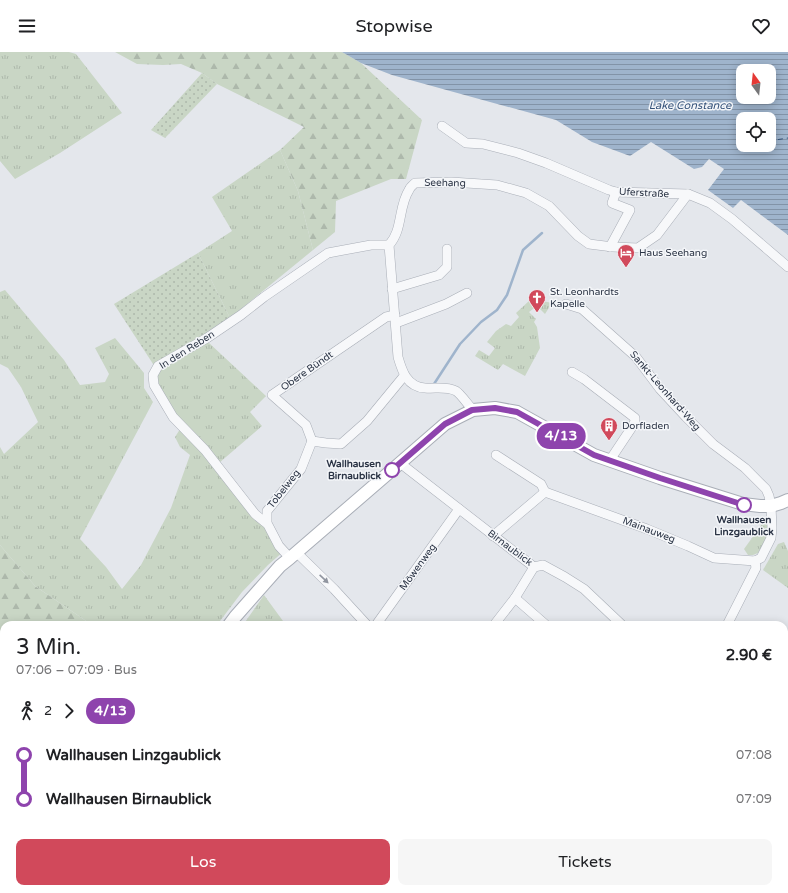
<!DOCTYPE html>
<html lang="de">
<head>
<meta charset="utf-8">
<style>
  body { margin:0; font-family:"Varela Round",sans-serif; background:#f6f6f6; color:#202124; height:100vh; display:flex; flex-direction:column; font-size:15px; white-space:nowrap }
  * { box-sizing:border-box; margin:0 }
  p { font-size:13px; color:#757577 }
  .icon { flex:none; width:22px; height:22px; fill:none; stroke:currentColor; stroke-width:2; stroke-linecap:round; stroke-linejoin:round }
  .map { position:relative; flex:1; overflow:hidden }
  .details { position:absolute; left:0px; top:569px; width:788px; height:272px; display:flex; flex-direction:column; background:#fff; border-radius:12px 12px 0 0; box-shadow:0 2px 10px #0003 }
  .details>* { flex:none }
  .badge { padding:0 8px; border-radius:13px; font-size:14px; line-height:26px }
  .needle { width:26px; rotate:345deg }
  .tools { position:absolute; left:736px; top:12px; display:grid; gap:8px }
  .tools a { display:grid; place-items:center; width:40px; height:40px; border-radius:8px; background:#fff; box-shadow:0 2px 10px #0003; font-size:20px }
  .map>.badge { position:absolute; translate:-50% -50%; box-shadow:0 0 0 2px #fff }
  .legs { display:flex; align-items:center; gap:6px; height:44px; padding:0 16px; font-size:13px }
  .legs p { margin-inline-start:auto }
  .overview { display:flex; align-items:center; justify-content:space-between; height:68px; padding:0 16px }
  h1 { font-size:22px; font-weight:600; line-height:30px }
  .action { display:flex; gap:8px; margin-top:auto; padding:8px 16px }
  .action a { flex:1; height:46px; border-radius:8px; background:#d1495b; color:#fff; font-size:16px; font-weight:600; line-height:46px; text-align:center }
  .action a+a { background:#f6f6f6; color:#202124 }
  ul { padding:0 16px; list-style:none }
  li { display:flex; align-items:center; gap:14px; height:44px; font-size:15px }
  li i { display:grid; place-items:center; width:6px; height:100%; margin:0 5px; background:currentColor }
  li i::after { content:''; width:10px; height:10px; margin:-5px; border:3px solid; border-radius:50%; background:#fff }
  li p { margin-inline-start:auto }
  li:first-child i { background:linear-gradient(#0000 50%,currentColor 0) }
  li:last-child i { background:linear-gradient(currentColor 50%,#0000 0) }
  header { display:flex; justify-content:space-between; align-items:center; height:52px; padding:0 16px; background:#fff; font-size:18px; font-weight:600 }
  .map>svg:first-child { display:block }
  .grass { fill:url(#grass-tufts) }
  .forest { fill:url(#forest-firs) }
  .garden { fill:url(#garden-dots) }
  .water { fill:url(#water-rules); fill-rule:evenodd }
  .lines { fill:none; stroke-linecap:round; stroke-linejoin:round }
  .stream { stroke:#9fb4cc; stroke-width:2.5 }
  .ferry { stroke:#34527a; stroke-width:1; stroke-dasharray:5 4; stroke-linecap:butt }
  .street-casing { stroke:#a9aeb7; stroke-width:10 }
  .secondary-casing { stroke:#a9aeb7; stroke-width:14 }
  .street { stroke:#f7f8fa; stroke-width:9 }
  .secondary { stroke:#fff; stroke-width:12 }
  .oneway { fill:#9196a0 }
  .line-1-casing { stroke:#fff; stroke-width:9 }
  .line-1 { stroke:#8e44ad; stroke-width:6 }
  .stop-1-dot { fill:#fff; stroke:#8e44ad; stroke-width:2 }
  .labels { text-anchor:middle; dominant-baseline:central; stroke-width:3; stroke-linejoin:round; paint-order:stroke }
  .street-label { font-size:10px; fill:#2b3445; stroke:#f4f6f9 }
  .poi-label { font-size:10px; fill:#2b3445; stroke:#f4f6f9; text-anchor:start }
  .stop-label { font-size:10px; font-weight:bold; fill:#2b3445; stroke:#f4f6f9; text-anchor:end }
  .water-label { font-size:11px; font-style:italic; fill:#34527a; stroke:#f4f6f9 }
</style>
</head>
<body>
<header><svg class="icon" aria-label="menu" viewBox="0 0 24 24"><path d="M4 6h16M4 12h16M4 18h16"/></svg>Stopwise<svg class="icon" aria-label="heart" viewBox="0 0 24 24"><path d="M12 20l-8-8c-3-5 5-10 8-4 3-6 11-1 8 4z"/></svg></header>
<div class="map">
<svg width="788" height="841" viewBox="0 0 788 841">
  <defs>
    <pattern id="grass-tufts" width="24" height="20" patternUnits="userSpaceOnUse"><rect width="24" height="20" fill="#c9d6c5"/><path d="M3 7l-1-3M5 7V3M7 7l1-3M15 17l-1-3M17 17v-4M19 17l1-3" fill="none" stroke="#adb8ab"/></pattern>
    <pattern id="forest-firs" width="22" height="20" patternUnits="userSpaceOnUse"><rect width="22" height="20" fill="#c9d6c5"/><path d="M5 1l3.5 6h-7zM16 11l3.5 6h-7z" fill="#adb8ab"/></pattern>
    <pattern id="garden-dots" width="8" height="8" patternUnits="userSpaceOnUse"><rect width="8" height="8" fill="#c9d6c5"/><path d="M2 2h.1M6 6h.1" fill="none" stroke="#adb8ab" stroke-width="1.8" stroke-linecap="round"/></pattern>
    <pattern id="water-rules" width="6" height="5" patternUnits="userSpaceOnUse"><rect width="6" height="5" fill="#9fb4cc"/><path d="M0 2.5h6" fill="none" stroke="#8293a7"/></pattern>
  </defs>
  <rect width="100%" height="100%" fill="#e4e7ec"/>
  <!-- grass -->
  <g class="grass">
    <polygon points="0,0 69,0 76,2 122,61 117,64 60,101 15,127 0,109"/>
    <polygon points="280,98 298,139 313,198 230,266 198,201 232,179 212,145"/>
    <polygon points="5,238 64,308 80,333 105,330 109,322 95,296 115,286 144,321 144,336 153,350 80,487 106,515 122,537 141,513 171,456 190,403 180,395 175,385 182,374 284,499 268,513 242,540 217,573 92,573 35,534 0,493 0,395 4,402 38,370 21,335 8,316 0,312 0,240"/>
    <polygon points="533,247 552,251 545,262 537,254 529,260 536,267 534,270 537,275 540,296 525,324 503,312 498,318 475,304 479,298 489,304 495,296 487,290 496,279 506,272 511,274 519,265 516,261 530,248"/>
    <polygon points="208,290 266,344 250,360 262,374 219,411 173,360 158,333 156,328 158,319"/>
    <polygon points="767,465 769,468 768,484 758,501 753,503 748,503 744,497"/>
    <polygon points="784,490 788,499 788,536 763,518 778,492"/>
    <polygon points="264,543 283,569 289,573 243,573"/>
    <polygon points="157,837 288,837 292,841 157,841"/>
    <polygon points="411,837 507,837 505,841 409,841"/>
  </g>
  <!-- forest -->
  <g class="forest">
    <polygon points="115,0 342,0 361,11 422,68 406,127 391,127 336,149 335,180 313,198 298,139 280,98 304,75 217,32 202,21 181,12 163,13 137,12"/>
    <polygon points="0,493 35,534 92,573 4,573 4,837 132,837 132,841 0,841"/>
  </g>
  <!-- garden -->
  <g class="garden">
    <polygon points="202,21 217,32 165,86 151,78"/>
    <polygon points="198,201 230,266 155,315 114,252"/>
  </g>
  <!-- water -->
  <path class="water" d="M342 0H788V183L741 148 733 156 708 138 724 117 709 107 702 115 694 117 651 90 630 104 592 90 556 68 392 23 361 11ZM743 19H769V45H743ZM743 67H769V93H743Z"/>
  <g class="lines">
    <!-- stream -->
    <g class="stream">
      <polyline points="434,332 460,292 481,270 497,258 507,243 523,198 542,181"/>
      <polyline points="0,584 4,587"/>
    </g>
    <!-- ferry -->
    <g class="ferry">
      <polyline points="769,89 788,86"/>
      <polyline points="763,99 766,93"/>
    </g>
    <defs>
      <g id="street">
        <polyline points="442,74 466,91 483,92 518,101 546,111 609,138 616,140 688,142 710,151 732,167 788,215"/>
        <polyline points="610,195 630,158 612,151 616,140"/>
        <polyline points="392,237 439,223 447,215 447,197"/>
        <polyline points="566,252 582,257 636,305 660,337 686,365 713,392 745,416 766,437 769,444 771,454 772,476 771,486 761,506 755,509"/>
        <polyline points="396,271 446,252 467,241"/>
        <polyline points="572,320 584,327 635,366 635,368 634,372 610,408"/>
        <path d="M473 358C468 353 461 342 456 339 446 334 435 337 425 336 407 335 402 319 398 305L389 193C403 178 398 155 409 138 410 135 413 133 415 131L451 130 497 133 526 141 549 154 578 184 589 192 613 195 638 196 657 183 688 142"/>
        <polyline points="312,389 306,373 272,343 386,265 395,263"/>
        <polyline points="496,403 541,432 545,440"/>
        <polyline points="400,411 534,515 543,513 565,525 584,537 622,573"/>
        <polyline points="266,471 255,462 205,398 173,365 154,333 153,323 158,314 207,286 241,263 264,245 328,201 371,193 389,193"/>
        <polyline points="493,484 545,440 647,477 688,494 714,506 755,509"/>
        <polyline points="296,500 334,537 367,573"/>
        <polyline points="290,506 279,494 267,471 267,459 301,417 312,389 326,391 341,392 367,369 404,324"/>
        <polyline points="515,546 546,573"/>
        <polyline points="376,573 459,457"/>
        <polyline points="494,573 515,546 534,515"/>
        <polyline points="727,573 756,516 755,509"/>
        <polyline points="724,837 728,841"/>
      </g>
      <g id="secondary">
        <polyline points="229,573 235,565 280,514 290,506 392,418 445,372 473,358 495,356 517,360 594,403 660,426 743,452 760,454 771,454 781,451 788,448"/>
        <polyline points="148,837 148,841"/>
      </g>
    </defs>
    <!-- street casing -->
    <use href="#street" class="street-casing"/>
    <!-- secondary casing -->
    <use href="#secondary" class="secondary-casing"/>
    <!-- street -->
    <use href="#street" class="street"/>
    <!-- secondary -->
    <use href="#secondary" class="secondary"/>
  </g>
  <!-- one-way arrows -->
  <defs><path id="oneway-solid" d="M-6-.8H1V-3.2L6.5 0L1 3.2V.8H-6Z"/></defs>
  <use class="oneway" href="#oneway-solid" transform="translate(324 527) rotate(43)"/>
  <g class="lines">
    <defs>
      <polyline id="line-1" points="392,418 445,372 472,358 495,356 517,360 594,403 660,426 744,453"/>
    </defs>
    <!-- line-1 casing -->
    <use href="#line-1" class="line-1-casing"/>
    <!-- line-1 -->
    <use href="#line-1" class="line-1"/>
  </g>
  <!-- icons -->
  <defs>
    <symbol id="hotel-pin" viewBox="-11 -11 22 30"><path d="M0 17L-7.5 6A9.5 9.5 0 1 1 7.5 6Z" fill="#d1495b" stroke="#f4f6f9"/><path d="M-6-4.5h1.5V1H6V5H4.5V3h-9V5H-6ZM-4 0a1.8 1.8 0 1 1 3.6 0ZM.5 0V-2.5h3Q6-2.5 6 0Z" fill="#fff"/></symbol>
    <symbol id="church-pin" viewBox="-11 -11 22 30"><path d="M0 17L-7.5 6A9.5 9.5 0 1 1 7.5 6Z" fill="#d1495b" stroke="#f4f6f9"/><path d="M-1.2-6h2.4v3.5h3.3v2.4h-3.3V6h-2.4V-.1h-3.3v-2.4h3.3Z" fill="#fff"/></symbol>
    <symbol id="building-pin" viewBox="-11 -11 22 30"><path d="M0 17L-7.5 6A9.5 9.5 0 1 1 7.5 6Z" fill="#d1495b" stroke="#f4f6f9"/><path d="M-4-6H4V6H1V3H-1V6H-4ZM-2.5-4.3h1.7v1.8h-1.7ZM.8-4.3h1.7v1.8H.8ZM-2.5-1h1.7V.8h-1.7ZM.8-1h1.7V.8H.8Z" fill="#fff"/></symbol>
  </defs>
  <g fill-rule="evenodd">
    <use href="#hotel-pin" x="616" y="191" width="20" height="27"/>
    <use href="#church-pin" x="527" y="236" width="20" height="27"/>
    <use href="#building-pin" x="599" y="364" width="20" height="27"/>
  </g>
  <!-- markers -->
  <g class="stop-1-dot">
    <circle cx="392" cy="418" r="7"/>
    <circle cx="744" cy="453" r="7"/>
  </g>
  <g class="labels">
    <!-- street labels -->
    <g class="street-label">
      <text transform="translate(445 131) rotate(1)">Seehang</text>
      <text transform="translate(644 141) rotate(3)">Uferstraße</text>
      <text transform="translate(187 298) rotate(-32)">In den Reben</text>
      <text transform="translate(307 319) rotate(-35)">Obere Bündt</text>
      <text transform="translate(665 339) rotate(49)">Sankt-Leonhard-Weg</text>
      <text transform="translate(284 437) rotate(-52)">Tobelweg</text>
      <text transform="translate(649 478) rotate(21)">Mainauweg</text>
      <text transform="translate(510 496) rotate(37)">Birnaublick</text>
      <text transform="translate(418 515) rotate(-54)">Möwenweg</text>
    </g>
    <!-- poi labels -->
    <g class="poi-label">
      <text x="639" y="201">Haus Seehang</text>
      <text x="550" y="240">St. Leonhardts<tspan x="550" dy="12">Kapelle</tspan></text>
      <text x="622" y="374">Dorfladen</text>
    </g>
    <!-- stop labels -->
    <g class="stop-label">
      <text x="381" y="412">Wallhausen<tspan x="381" dy="12">Birnaublick</tspan></text>
      <text x="744" y="468" text-anchor="middle">Wallhausen<tspan x="744" dy="12">Linzgaublick</tspan></text>
    </g>
    <!-- water labels -->
    <g class="water-label">
      <text x="690" y="53">Lake Constance</text>
    </g>
  </g>
</svg>
<div class="tools">
<a><svg class="needle" viewBox="-14 -14 28 28"><path d="M0-13l5 13h-10z" fill="#e53935"/><path d="M0 13l5-13h-10z" fill="#757577"/></svg></a>
<a><svg class="icon" aria-label="locate" viewBox="0 0 24 24"><circle cx="12" cy="12" r="6"/><path d="M12 2v4M12 18v4M2 12h4M18 12h4"/></svg></a>
</div>
<b class="badge" style="left:561px;top:384px;background:#8e44ad;color:#fff">4/13</b>
<section class="details">
<div class="overview"><div><h1>3 Min.</h1><p>07:06 – 07:09 · Bus</p></div><b>2.90 €</b></div>
<div class="legs"><svg class="icon" aria-label="walk" viewBox="0 0 24 24"><circle cx="13" cy="4" r="2"/><path d="M13 8l-2 6 4 7M11 14l-3 7M7 12l3-4h3l4 4"/></svg>2<svg class="icon" aria-label="forward" viewBox="0 0 24 24"><path d="M9 5l7 7-7 7"/></svg><b class="badge" style="background:#8e44ad;color:#fff">4/13</b></div>
<ul>
<li><i style="color:#8e44ad"></i><b>Wallhausen Linzgaublick</b><p>07:08</p></li>
<li><i style="color:#8e44ad"></i><b>Wallhausen Birnaublick</b><p>07:09</p></li>
</ul>
<div class="action"><a>Los</a><a>Tickets</a></div>
</section>
</div>
</body>
</html>
